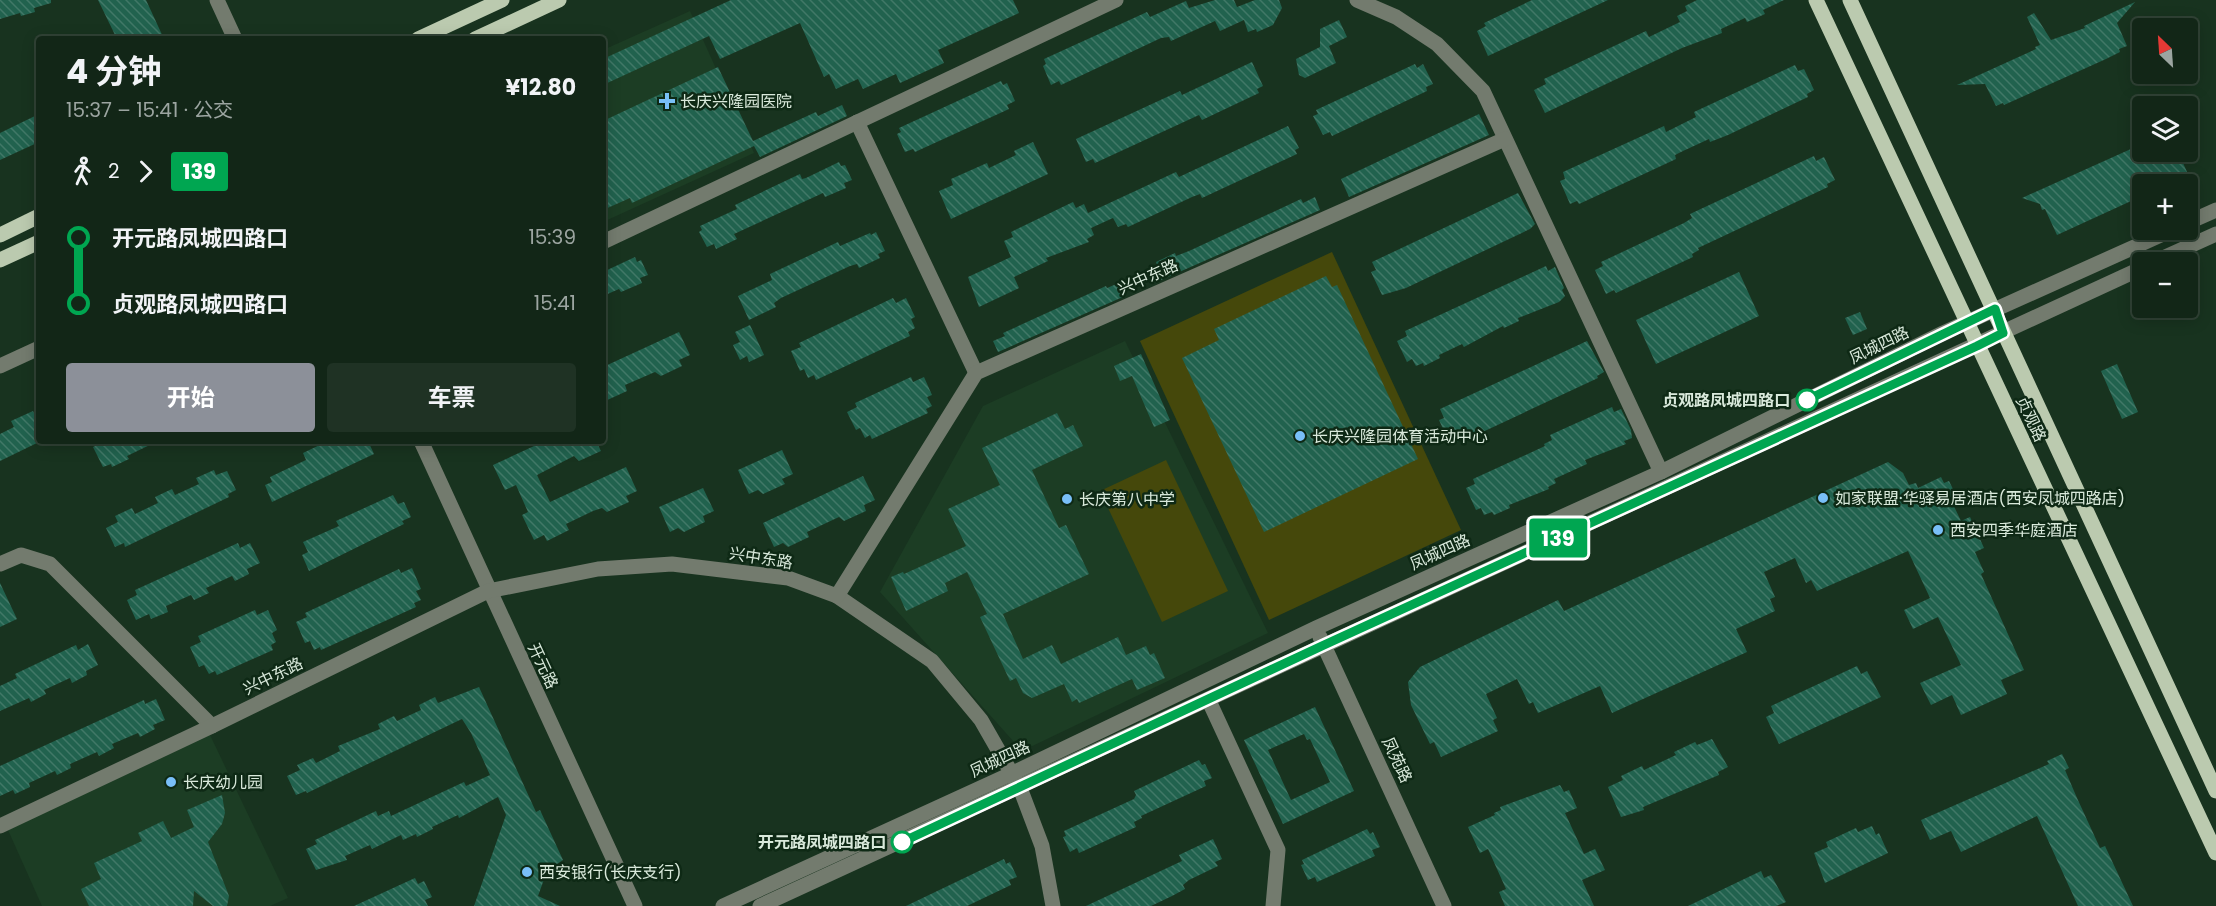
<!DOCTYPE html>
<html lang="zh">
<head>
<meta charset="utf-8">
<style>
  body { margin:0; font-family:Poppins,"Noto Sans SC",sans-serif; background:#1f3224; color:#f1f3f6; height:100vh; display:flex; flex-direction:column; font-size:22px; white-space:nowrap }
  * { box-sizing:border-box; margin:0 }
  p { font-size:20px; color:#9ca5a1 }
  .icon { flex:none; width:33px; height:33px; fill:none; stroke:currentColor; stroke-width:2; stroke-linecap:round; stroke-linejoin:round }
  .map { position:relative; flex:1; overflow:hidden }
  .sheet { position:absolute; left:36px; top:36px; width:570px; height:408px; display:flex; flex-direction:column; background:#122617; border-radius:6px; box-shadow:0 3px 15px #0003,0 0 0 2px #314336 }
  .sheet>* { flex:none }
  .badge { padding:0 12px; border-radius:4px; font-size:21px; line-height:39px }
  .needle { width:39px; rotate:335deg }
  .fabs { position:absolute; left:2132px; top:18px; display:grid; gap:12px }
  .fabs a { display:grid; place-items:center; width:66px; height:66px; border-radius:6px; background:#122617; box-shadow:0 3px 15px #0003,0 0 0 2px #314336; font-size:30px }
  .map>.badge { position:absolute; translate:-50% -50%; box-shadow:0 0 0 3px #fff }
  .legs { display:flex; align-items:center; gap:9px; height:66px; padding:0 30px; font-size:20px }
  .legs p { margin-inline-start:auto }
  .overview { display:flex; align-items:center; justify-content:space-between; height:102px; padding:0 30px }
  h1 { font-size:33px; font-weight:700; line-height:45px }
  .button { display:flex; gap:12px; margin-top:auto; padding:12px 30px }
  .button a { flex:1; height:69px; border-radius:6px; background:#8c9099; color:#fff; font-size:24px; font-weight:700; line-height:69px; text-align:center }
  .button a+a { background:#1f3224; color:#f1f3f6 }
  ul { padding:0 30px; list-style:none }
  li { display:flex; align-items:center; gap:21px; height:66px; font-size:22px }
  li i { display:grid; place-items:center; width:9px; height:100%; margin:0 8px; background:currentColor }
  li i::after { content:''; width:15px; height:15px; margin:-8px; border:4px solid; border-radius:50%; background:#122617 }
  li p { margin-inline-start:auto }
  li:first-child i { background:linear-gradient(#0000 50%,currentColor 0) }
  li:last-child i { background:linear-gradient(currentColor 50%,#0000 0) }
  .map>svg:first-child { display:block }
  .built { fill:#1c3d24 }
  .pitch { fill:#45480b }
  .building { fill:url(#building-back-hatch); fill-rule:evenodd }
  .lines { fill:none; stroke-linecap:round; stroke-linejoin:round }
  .minor { stroke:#737b6e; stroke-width:15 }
  .major { stroke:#bbcaaf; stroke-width:15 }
  .line-1-casing { stroke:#fff; stroke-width:14 }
  .line-1 { stroke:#00a651; stroke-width:9 }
  .poi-dot { fill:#79bff8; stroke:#0e2915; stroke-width:2 }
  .stop-1-dot { fill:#fff; stroke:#00a651; stroke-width:3 }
  .labels { text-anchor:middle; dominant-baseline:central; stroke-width:5; stroke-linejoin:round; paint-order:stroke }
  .poi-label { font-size:16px; fill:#d9e9db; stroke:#0e2915; text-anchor:start }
  .street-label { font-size:16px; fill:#d9e9db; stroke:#0e2915 }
  .stop-label { font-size:16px; font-weight:bold; fill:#d9e9db; stroke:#0e2915; text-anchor:end }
</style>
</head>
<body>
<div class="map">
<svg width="2216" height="906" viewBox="0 0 2216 906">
  <defs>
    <pattern id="building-back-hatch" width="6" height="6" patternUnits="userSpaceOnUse" patternTransform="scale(1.5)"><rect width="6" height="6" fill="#21624e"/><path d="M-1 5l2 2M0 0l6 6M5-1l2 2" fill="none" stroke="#417867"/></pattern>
  </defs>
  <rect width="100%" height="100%" fill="#18331f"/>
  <!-- built -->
  <g class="built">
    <polygon points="690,11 754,153 603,222 603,50"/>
    <polygon points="1125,341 1268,633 1022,751 880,592 983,406"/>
    <polygon points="210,735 288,898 270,906 42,906 8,830"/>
  </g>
  <!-- pitch -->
  <g class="pitch">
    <polygon points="1332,252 1461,530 1269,620 1140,341"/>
    <polygon points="1166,460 1228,591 1162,622 1100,491"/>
  </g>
  <!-- building -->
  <g class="building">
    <polygon points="0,0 51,0 51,3 34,8 35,12 21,16 20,13 0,19"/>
    <polygon points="98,0 146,0 164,39 117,39"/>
    <polygon points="731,0 1013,0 1019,13 938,50 944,63 900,83 896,74 863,89 858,79 836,89 829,74 824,77 800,23 720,59 709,36 603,85 603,59"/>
    <polygon points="1215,0 1234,0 1237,7 1255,0 1279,0 1282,8 1273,25 1257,32 1256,29 1248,32 1244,20 1220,31 1215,21 1171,41 1169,37 1161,38 1061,85 1059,81 1051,85 1043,66 1046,64 1044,59 1147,12 1150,17 1186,1 1189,8"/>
    <polygon points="1532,0 1608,0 1488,56 1477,31 1486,26 1484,23"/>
    <polygon points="1697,0 1784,0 1763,10 1765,14 1747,22 1745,18 1721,29 1722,33 1682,48 1545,113 1534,90 1546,84 1544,79 1646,31 1649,37 1680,22 1677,16 1687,11 1685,6"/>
    <polygon points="2135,2 2117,23 2127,46 2119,49 2120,52 2106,59 2004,105 2003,103 1996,106 1985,84 1957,85 2036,49 2035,47 2040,45 2027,17 2034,13 2051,40 2085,28 2084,26"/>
    <polygon points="1339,20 1347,37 1329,46 1336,63 1305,78 1299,75 1296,59 1320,47 1320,29"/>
    <polygon points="1252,62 1263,86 1257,89 1259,93 1202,120 1199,115 1095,163 1093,159 1086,162 1076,139 1180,91 1182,95"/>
    <polygon points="1415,64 1417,68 1423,64 1433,84 1426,87 1427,91 1332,136 1330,132 1323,135 1313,116 1318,114 1316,110"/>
    <polygon points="1795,65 1798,71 1804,69 1814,90 1807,94 1808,97 1728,135 1710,142 1709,139 1683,151 1675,155 1676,159 1631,180 1579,204 1577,201 1570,204 1560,181 1565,179 1563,172 1664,126 1666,132 1696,117 1694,112"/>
    <polygon points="718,67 753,141 816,112 818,116 842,105 847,116 760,157 754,146 632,203 630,198 603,210 603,121"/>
    <polygon points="1001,81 1003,85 1007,83 1015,101 1007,105 1009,109 915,152 913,149 905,152 897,134 901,132 899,128"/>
    <polygon points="39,114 39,142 0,160 0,133"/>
    <polygon points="1479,114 1489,135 1349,197 1341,179"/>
    <polygon points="1288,126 1299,148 1295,150 1297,154 1202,198 1200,194 1192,197 1128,227 1126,224 1118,227 1113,218 1091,228 1094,235 1087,239 1089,242 1046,258 1048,261 1014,277 1019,288 979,307 968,277 1011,257 1004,241 1013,237 1011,232 1073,202 1076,208 1084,204 1088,213 1176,172 1179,177"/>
    <polygon points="1033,142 1048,174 951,219 939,191 953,185 951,179 987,163 989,168 1016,155 1014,151"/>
    <polygon points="2142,144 2142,152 2178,152 2188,174 2166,184 2142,184 2142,196 2057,235 2045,209 2042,210 2040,204 2022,198"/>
    <polygon points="1814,156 1816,161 1824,157 1835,180 1827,184 1828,187 1698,248 1699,250 1692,254 1693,257 1616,293 1614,290 1606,294 1595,270 1603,266 1601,262 1684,223 1692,218 1690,214"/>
    <polygon points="839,162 841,166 845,165 852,180 844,183 846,188 825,197 823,193 734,234 737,239 716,249 714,244 707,247 699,232 702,230 700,226 737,209 735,205 800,174 802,179 806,178"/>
    <polygon points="1518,193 1535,224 1530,229 1406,288 1382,295 1371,272 1376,270 1372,262"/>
    <polygon points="1315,197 1320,210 1152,284 1145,270 1157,265 1156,262 1175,253 1176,256 1189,251 1301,199 1303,203"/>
    <polygon points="876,232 885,251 878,254 880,258 859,268 857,264 850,266 781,298 774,303 776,307 749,320 738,296 772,280 770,274 838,242 840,246 870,233 871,235"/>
    <polygon points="635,257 637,262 641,260 648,275 640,278 642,283 621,292 619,289 603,296 603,272"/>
    <polygon points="1546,266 1548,271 1555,267 1564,288 1562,290 1565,296 1559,302 1518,318 1519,321 1504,328 1503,326 1464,347 1462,344 1439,355 1440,358 1424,366 1423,363 1416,366 1412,359 1407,362 1397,341 1407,336 1405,331"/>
    <polygon points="1739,272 1759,316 1656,364 1636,320"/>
    <polygon points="1326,276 1332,287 1337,285 1418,459 1264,532 1182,358 1219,340 1214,329"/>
    <polygon points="1119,283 1125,296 998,352 993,341 1005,336 1003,333 1106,286 1107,288"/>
    <polygon points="893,298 896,303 906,298 915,317 911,319 915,328 908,332 910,336 816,380 814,375 808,378 804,369 800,371 791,351 801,347 799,343"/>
    <polygon points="1860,312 1867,329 1853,335 1845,318"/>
    <polygon points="750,325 764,355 749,362 747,356 740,360 733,345 740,342 735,332"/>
    <polygon points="679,332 690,355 679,360 682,366 661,376 655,372 625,385 627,391 603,402 603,367"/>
    <polygon points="1587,341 1604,372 1597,376 1598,378 1474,436 1450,444 1439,420 1444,418 1440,409"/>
    <polygon points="1141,354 1170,420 1154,427 1132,376 1120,381 1114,366"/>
    <polygon points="2117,364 2138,412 2122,419 2101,371"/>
    <polygon points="911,377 913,382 924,377 932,395 927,397 932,406 926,409 928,413 872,439 870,435 865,438 860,428 856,430 847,412 857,407 855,403"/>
    <polygon points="1612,407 1614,412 1621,409 1631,430 1632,438 1624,441 1626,444 1585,460 1587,464 1554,479 1556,483 1548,487 1549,489 1509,505 1510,508 1494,515 1492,512 1484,515 1481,508 1476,510 1466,488 1475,484 1473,479 1545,446 1544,444 1552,440 1550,435"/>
    <polygon points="33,411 39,424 39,442 0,461 0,434 14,427 11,421"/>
    <polygon points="1057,413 1065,429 1073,425 1083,446 1032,470 1059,528 1066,525 1089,574 1003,614 1023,659 1052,645 1061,664 1118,637 1126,655 1146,646 1150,655 1154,653 1165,678 1137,690 1132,679 1079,703 1077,699 1072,702 1064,684 1032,698 1023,693 1016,678 1010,681 980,617 987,614 967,572 945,583 948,591 906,611 891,577 903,572 904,574 966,546 948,509 1000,485 982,448"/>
    <polygon points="106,441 158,441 127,456 129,459 112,467 111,464 103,467 93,447"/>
    <polygon points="328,441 368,441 374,454 272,502 265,485 272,482 270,477 306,460 303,453"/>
    <polygon points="545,441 596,441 601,451 579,461 574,456 537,475 550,502 626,467 637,491 626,496 629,502 607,512 602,508 593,511 566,524 569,530 547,541 544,535 534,540 522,515 528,512 516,485 505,490 493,465"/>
    <polygon points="782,450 793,474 782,479 785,484 763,494 758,490 749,494 738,470"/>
    <polygon points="1888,462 1903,473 1909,485 1916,483 1918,488 1941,477 1944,483 1949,481 1956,495 1950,498 1961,521 1970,517 1984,548 1975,552 1984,572 1981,574 2024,670 2001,680 2007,694 1961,715 1952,695 1931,705 1920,683 1961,665 1938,617 1913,629 1904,610 1930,598 1908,551 1817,591 1811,580 1806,583 1795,558 1764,572 1775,597 1770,599 1775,611 1736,629 1747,652 1612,713 1600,686 1538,713 1533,702 1529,704 1517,679 1486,694 1497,718 1493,720 1498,731 1441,757 1434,742 1430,744 1411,705 1408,682 1420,667 1558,600 1564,611"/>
    <polygon points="214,470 216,475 227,471 236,490 228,494 229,497 125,547 124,543 115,547 106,528 118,522 115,516 132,508 135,514 158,503 155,497 172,489 175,495 199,484 196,478"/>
    <polygon points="863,476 875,500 864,505 866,511 844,521 839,517 807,532 809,537 788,547 783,543 774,547 763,523"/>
    <polygon points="703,488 714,511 703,516 705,522 684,532 678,528 670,532 659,507"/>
    <polygon points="393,495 398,504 404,502 411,517 402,521 404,524 309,571 302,555 308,552 303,542 339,526 336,521"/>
    <polygon points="238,543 240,548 250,543 260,563 247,569 249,574 235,581 232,576 206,588 209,593 194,600 191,595 166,606 168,612 151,619 149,614 136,620 127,600 137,595 135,590"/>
    <polygon points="412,568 421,589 416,591 421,600 414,603 416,607 321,650 320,647 314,650 310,641 305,643 296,622 307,617 305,613 399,569 401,573"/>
    <polygon points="0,583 17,619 0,627"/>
    <polygon points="255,610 257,615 268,610 277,630 272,633 276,642 271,645 273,650 217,675 215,671 209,674 204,665 199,667 190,647 201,642 198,636"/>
    <polygon points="88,644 98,665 86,671 87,675 72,683 70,678 44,690 46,694 31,702 29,698 0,711 0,686 17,678 15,674 76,645 78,650"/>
    <polygon points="1857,666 1861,674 1867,671 1881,697 1779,744 1766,717 1774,713 1771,706"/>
    <polygon points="479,687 536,812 540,810 563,860 547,871 538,896 560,906 474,906 506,815 498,797 459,818 458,815 432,827 433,829 417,837 416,834 403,840 401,835 372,849 370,845 345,856 347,860 316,870 306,849 317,844 315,840 376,811 378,816 389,811 391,816 464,782 466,786 490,775 471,733 462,719 307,793 306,791 296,795 287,776 300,770 297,765 313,758 316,763 340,751 338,746 380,729 378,724 394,716 397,721 421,710 419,705 435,697 438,703"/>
    <polygon points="156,699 165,720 153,725 155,729 140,737 138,733 112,744 114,748 99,756 97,752 70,764 71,768 57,775 55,771 29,783 30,787 15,794 13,790 0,796 0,766 144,700 145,704"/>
    <path d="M1315 707 1354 791 1283 824 1244 740ZM1304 734 1307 740 1310 739 1330 782 1291 800 1268 750Z"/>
    <polygon points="1712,739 1728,767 1718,772 1719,775 1643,807 1644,810 1621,817 1608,787 1623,780 1621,776 1642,766 1644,770 1676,755 1674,752 1695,742 1697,745"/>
    <polygon points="2062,754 2069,768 2065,770 2077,798 2100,848 2105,846 2133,906 2078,906 2037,816 1961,852 1951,831 1930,840 1921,820 2049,764 2047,761"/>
    <polygon points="1199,760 1202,765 1205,764 1212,778 1204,781 1206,786 1141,816 1142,818 1134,822 1136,827 1079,853 1077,848 1070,852 1063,837 1066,836 1064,831 1134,799 1136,795 1134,791"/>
    <polygon points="1560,785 1564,792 1569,790 1577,808 1565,813 1584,854 1595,849 1605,870 1582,880 1594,906 1505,906 1499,892 1506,889 1488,849 1480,853 1468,827 1495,815 1494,813 1501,810 1500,807"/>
    <polygon points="222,795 225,813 222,824 208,842 229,896 227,906 213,906 194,891 193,906 89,906 81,889 101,879 94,863 142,841 138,833 163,821 171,838 194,827 187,810"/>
    <polygon points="1872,826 1876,835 1879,833 1888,853 1825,883 1814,853 1828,847 1826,842 1856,828 1858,832"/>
    <polygon points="1367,829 1370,834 1373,832 1380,847 1372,850 1375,856 1317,882 1315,877 1308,880 1301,865 1304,864 1302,860"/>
    <polygon points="1213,839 1222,859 1215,862 1218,866 1189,880 1183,885 1185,889 1172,896 1151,906 1086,906 1182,861 1179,855"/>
    <polygon points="1004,859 1006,864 1010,862 1017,877 1009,880 1011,885 990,895 967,906 906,906"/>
    <polygon points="1761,871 1764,878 1771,875 1786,902 1776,906 1688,906"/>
    <polygon points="415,878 418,884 424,881 432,897 425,900 428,906 354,906"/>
  </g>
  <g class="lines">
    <!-- minor -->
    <g class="minor">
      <polyline points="217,0 235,39"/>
      <polyline points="1357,0 1396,17 1437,44 1483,91 1661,472"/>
      <polyline points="857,122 976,373"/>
      <polyline points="2187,223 2216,210"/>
      <polyline points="603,242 1116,0"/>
      <polyline points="2154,262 2216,234"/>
      <polyline points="0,366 39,348"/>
      <polyline points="421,441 635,906"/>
      <polyline points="0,564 21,555 50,564 212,726"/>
      <polyline points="837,596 932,661 981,720 1020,788 1042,846 1053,906"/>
      <polyline points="1320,637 1444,906"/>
      <polyline points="1209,701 1278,850 1273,906"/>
      <polyline points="0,826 212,726 488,591 598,569 672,564 788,578 837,596 976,373 1505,139"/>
      <polyline points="723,906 1013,773 1316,628 1661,472 1943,333 2172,230"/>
      <polyline points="760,906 2142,268"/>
    </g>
    <!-- major -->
    <g class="major">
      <polyline points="1816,0 2216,853"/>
      <polyline points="1850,0 2216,791"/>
      <polyline points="418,39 502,0"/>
      <polyline points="475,39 559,0"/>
      <polyline points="0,235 39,216"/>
      <polyline points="0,260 39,242"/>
    </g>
  </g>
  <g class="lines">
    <defs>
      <polyline id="line-1" points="902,842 1324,645 1977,346 2003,333 1995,309 1807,400"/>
    </defs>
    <!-- line-1 casing -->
    <use href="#line-1" class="line-1-casing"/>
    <!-- line-1 -->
    <use href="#line-1" class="line-1"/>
  </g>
  <!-- markers -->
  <g class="poi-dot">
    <path d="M664 92h6v6h6v6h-6v6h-6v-6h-6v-6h6z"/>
    <circle cx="1300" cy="436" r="6"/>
    <circle cx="1823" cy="498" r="6"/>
    <circle cx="1067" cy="499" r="6"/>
    <circle cx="1938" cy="530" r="6"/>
    <circle cx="171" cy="782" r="6"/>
    <circle cx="527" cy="872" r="6"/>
  </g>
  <g class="stop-1-dot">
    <circle cx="1807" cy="400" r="10"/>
    <circle cx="902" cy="842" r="10"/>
  </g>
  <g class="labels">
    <!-- poi labels -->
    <g class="poi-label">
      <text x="680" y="101">长庆兴隆园医院</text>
      <text x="1312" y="436">长庆兴隆园体育活动中心</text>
      <text x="1835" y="498">如家联盟·华驿易居酒店(西安凤城四路店)</text>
      <text x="1079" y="499">长庆第八中学</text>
      <text x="1950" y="530">西安四季华庭酒店</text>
      <text x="183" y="782">长庆幼儿园</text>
      <text x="539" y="872">西安银行(长庆支行)</text>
    </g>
    <!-- street labels -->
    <g class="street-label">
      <text transform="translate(1148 277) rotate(-24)">兴中东路</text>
      <text transform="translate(1879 345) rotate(-26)">凤城四路</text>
      <text transform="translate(2031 419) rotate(65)">贞观路</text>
      <text transform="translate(1440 552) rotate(-24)">凤城四路</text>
      <text transform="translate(761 558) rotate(9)">兴中东路</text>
      <text transform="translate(543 666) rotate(65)">开元路</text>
      <text transform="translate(273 676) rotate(-26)">兴中东路</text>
      <text transform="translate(1000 759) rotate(-25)">凤城四路</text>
      <text transform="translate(1397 760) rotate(65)">凤苑路</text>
    </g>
    <!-- stop labels -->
    <g class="stop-label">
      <text x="1790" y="400">贞观路凤城四路口</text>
      <text x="886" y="842">开元路凤城四路口</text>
    </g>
  </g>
</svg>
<div class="fabs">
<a><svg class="needle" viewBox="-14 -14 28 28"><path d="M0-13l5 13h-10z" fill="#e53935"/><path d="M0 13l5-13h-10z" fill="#9ca5a1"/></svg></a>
<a><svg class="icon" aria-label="layers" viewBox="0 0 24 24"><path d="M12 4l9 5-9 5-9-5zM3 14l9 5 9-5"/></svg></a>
<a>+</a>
<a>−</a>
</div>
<b class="badge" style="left:1558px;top:538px;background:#00a651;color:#fff">139</b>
<section class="sheet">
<div class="overview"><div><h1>4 分钟</h1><p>15:37 – 15:41 · 公交</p></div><b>¥12.80</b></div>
<div class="legs"><svg class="icon" aria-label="walk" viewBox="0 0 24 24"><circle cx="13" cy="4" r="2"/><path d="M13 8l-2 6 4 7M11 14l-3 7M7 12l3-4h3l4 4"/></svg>2<svg class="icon" aria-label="forward" viewBox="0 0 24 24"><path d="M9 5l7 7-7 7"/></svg><b class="badge" style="background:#00a651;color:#fff">139</b></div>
<ul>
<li><i style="color:#00a651"></i><b>开元路凤城四路口</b><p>15:39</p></li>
<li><i style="color:#00a651"></i><b>贞观路凤城四路口</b><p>15:41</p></li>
</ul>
<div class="button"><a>开始</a><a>车票</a></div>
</section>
</div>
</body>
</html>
